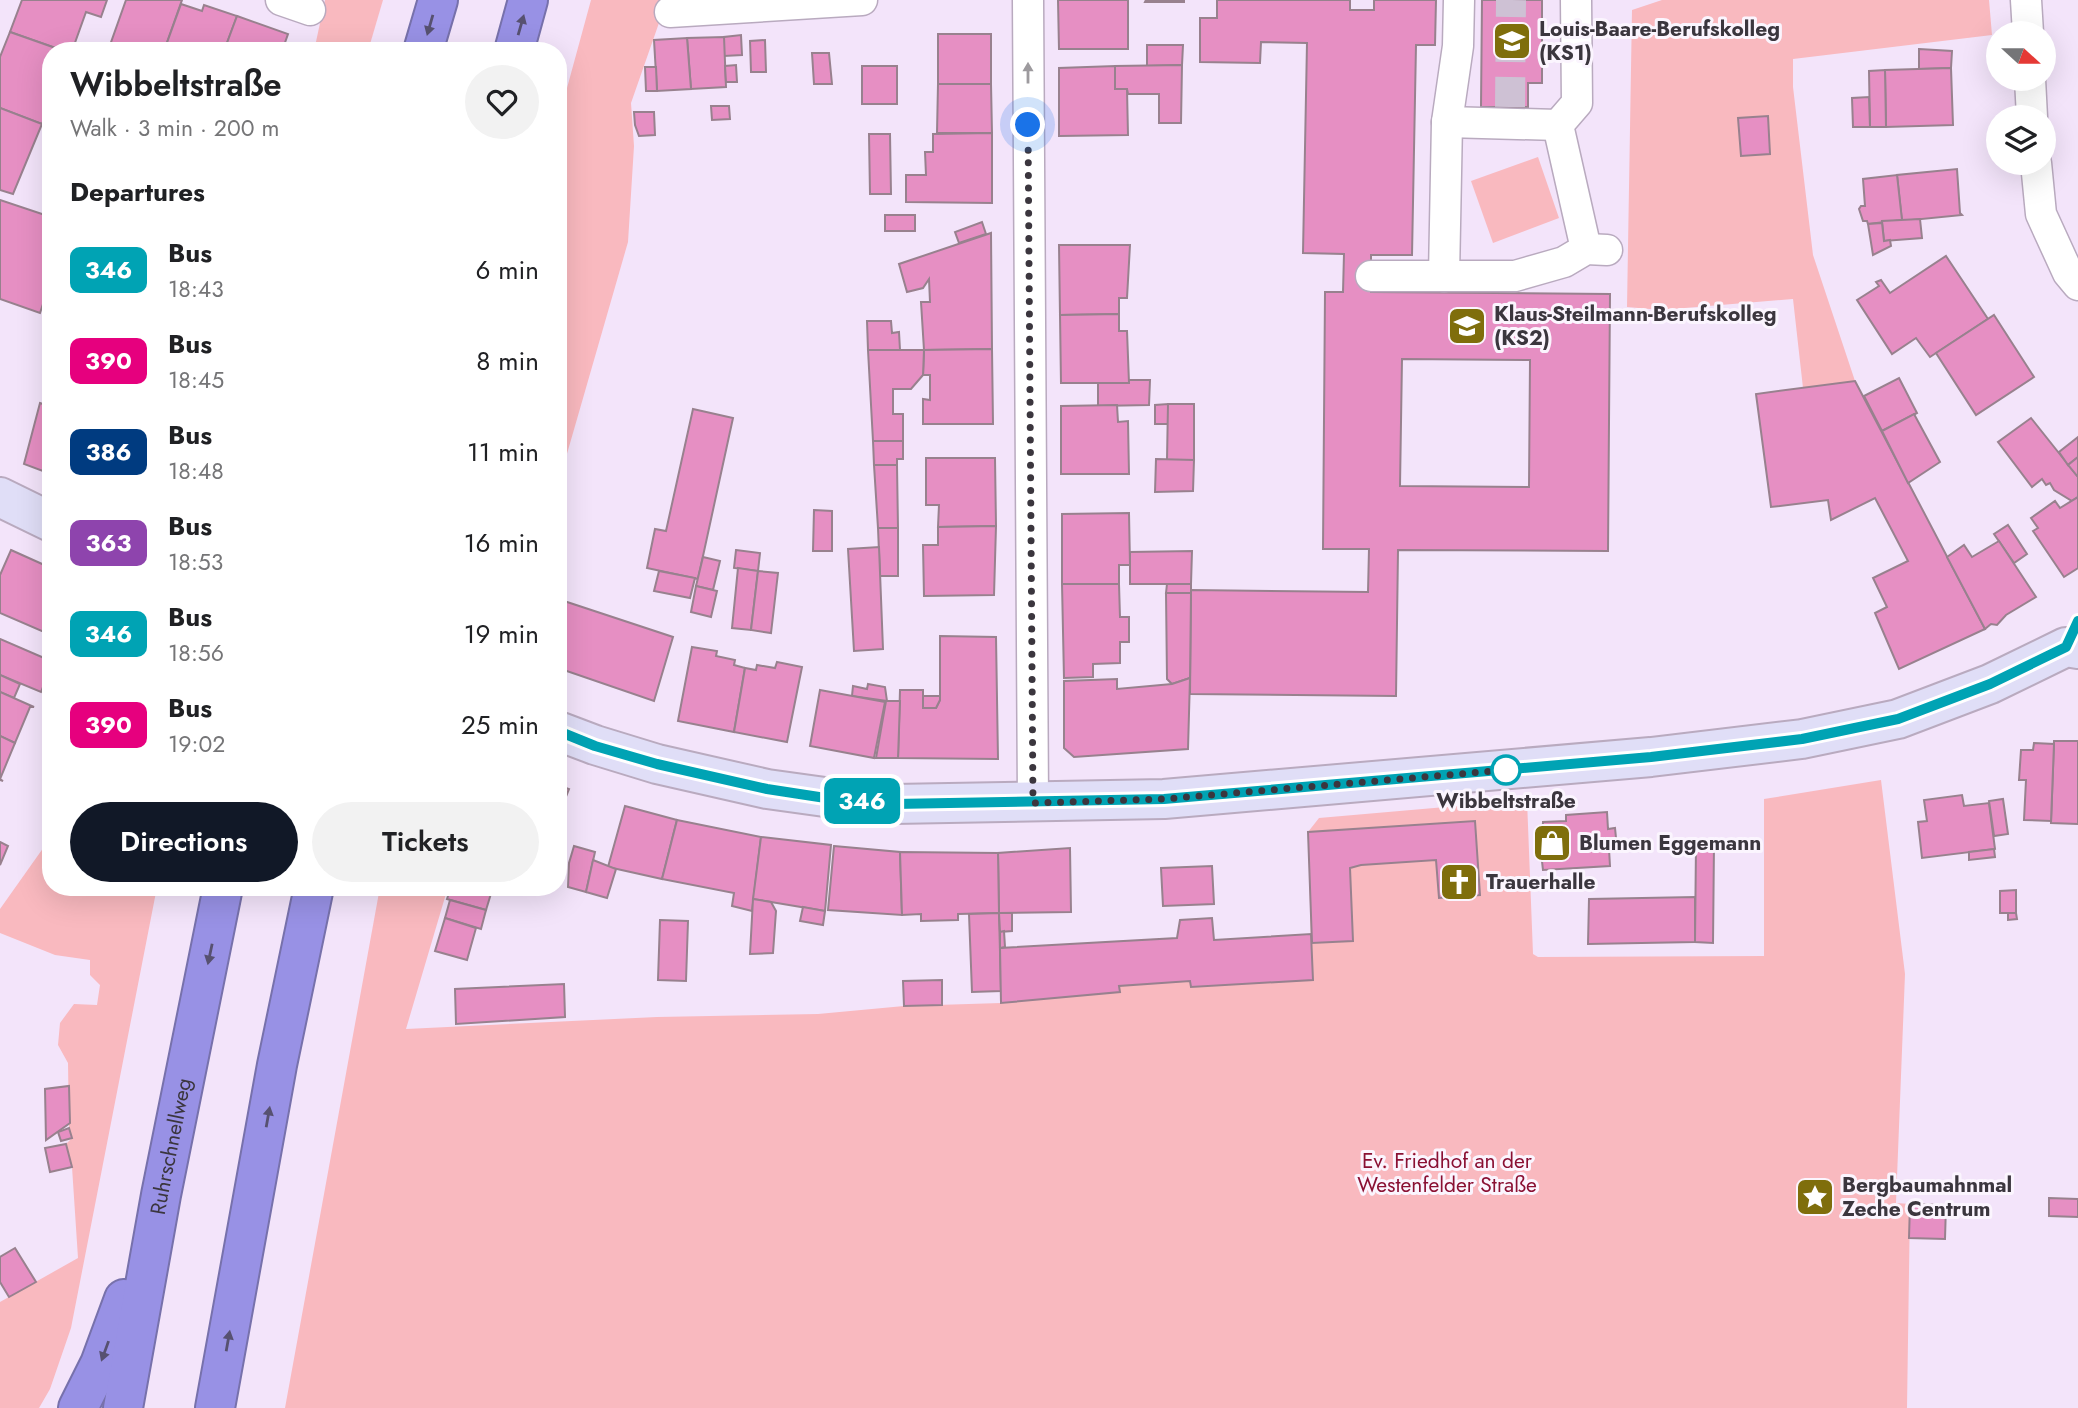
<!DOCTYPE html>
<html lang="en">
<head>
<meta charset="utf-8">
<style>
  body { margin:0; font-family:Jost,sans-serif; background:#f2f2f2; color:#202124; height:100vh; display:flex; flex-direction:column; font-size:26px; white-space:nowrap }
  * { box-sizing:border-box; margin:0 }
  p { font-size:23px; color:#757577 }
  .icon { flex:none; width:38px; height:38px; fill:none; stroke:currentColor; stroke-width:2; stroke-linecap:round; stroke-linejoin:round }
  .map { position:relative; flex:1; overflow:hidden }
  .panel { position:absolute; left:42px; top:42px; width:525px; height:854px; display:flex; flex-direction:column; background:#fff; border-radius:28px; box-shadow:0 7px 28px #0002 }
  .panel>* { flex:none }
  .badge { padding:0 14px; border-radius:10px; font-size:24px; line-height:46px }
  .needle { width:46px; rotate:111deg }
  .controls { position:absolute; left:1986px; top:21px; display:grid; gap:14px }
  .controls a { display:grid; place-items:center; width:70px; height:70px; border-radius:50%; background:#fff; box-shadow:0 7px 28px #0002; font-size:35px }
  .you { position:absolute; width:35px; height:35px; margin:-18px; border:5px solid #fff; border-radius:50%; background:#1a73e8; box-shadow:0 0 0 10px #1a73e833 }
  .map>.badge { position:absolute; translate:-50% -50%; box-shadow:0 0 0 4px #fff }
  h2 { padding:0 28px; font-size:26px; line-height:63px }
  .round { display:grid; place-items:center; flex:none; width:74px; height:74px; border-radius:37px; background:#f2f2f2 }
  .head { display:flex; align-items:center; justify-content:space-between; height:119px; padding:0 28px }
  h1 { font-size:33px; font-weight:600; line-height:52px }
  .primary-button { display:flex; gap:14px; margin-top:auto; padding:14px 28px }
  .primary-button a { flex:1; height:80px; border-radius:42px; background:#111827; color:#fff; font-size:28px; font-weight:600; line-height:80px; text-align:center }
  .primary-button a+a { background:#f2f2f2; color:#202124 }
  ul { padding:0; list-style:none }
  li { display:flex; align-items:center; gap:21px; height:91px; padding:0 28px }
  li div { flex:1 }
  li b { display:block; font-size:26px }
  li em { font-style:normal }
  li .badge { min-width:77px; font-weight:700; text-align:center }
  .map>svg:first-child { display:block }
  .green { fill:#f9b9bf }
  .building { fill:#e68fc3; stroke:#98818e; stroke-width:2; fill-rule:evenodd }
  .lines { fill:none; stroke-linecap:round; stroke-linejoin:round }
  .street-tunnel { stroke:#cec1d4; stroke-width:30; stroke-dasharray:30 15; stroke-linecap:butt }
  .street-casing { stroke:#b9aabf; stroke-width:33 }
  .secondary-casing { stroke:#b9aabf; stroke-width:42 }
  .highway-casing { stroke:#7771ab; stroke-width:42 }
  .street { stroke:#fff; stroke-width:30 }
  .secondary { stroke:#e0def7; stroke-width:38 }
  .highway { stroke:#9891e5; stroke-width:38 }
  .oneway { fill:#575170 }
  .oneway2 { fill:#9d9a9e }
  .line-casing { stroke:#fff; stroke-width:16 }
  .line { stroke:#00a3b4; stroke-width:10 }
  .walk { stroke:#3b363e; stroke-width:7; stroke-dasharray:0 12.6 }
  .stop-dot { fill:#fff; stroke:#00a3b4; stroke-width:3.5 }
  .labels { text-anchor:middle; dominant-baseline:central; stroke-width:6; stroke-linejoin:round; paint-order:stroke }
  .poi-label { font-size:21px; font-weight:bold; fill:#3b363e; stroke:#fbf5fe; text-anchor:start }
  .stop-label { font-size:21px; font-weight:bold; fill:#3b363e; stroke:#fbf5fe }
  .street-label { font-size:21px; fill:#3b363e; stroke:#fbf5fe }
  .park-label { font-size:21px; fill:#8a1033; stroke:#fbf5fe }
</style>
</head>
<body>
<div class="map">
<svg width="2078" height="1408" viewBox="0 0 2078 1408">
  <rect width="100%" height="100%" fill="#f3e4fa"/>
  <!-- green -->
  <g class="green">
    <polygon points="325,0 383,0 368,51 314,51"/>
    <polygon points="591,0 667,0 631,103 634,146 628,242 558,485 558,121"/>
    <polygon points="1662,0 1989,0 1992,35 1793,59 1793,87 1813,255 1855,381 1803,388 1793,299 1661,310 1627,307 1632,10"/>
    <polygon points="1538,157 1559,218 1493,243 1471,181"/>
    <polygon points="1881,780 1905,974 1896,1203 1910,1204 1907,1408 285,1408 380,887 448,887 406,1029 657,1017 818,1014 904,1006 1001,1003 1119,992 1119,986 1190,981 1191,987 1312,980 1308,832 1319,818 1527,800 1533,954 1538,957 1764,956 1764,799"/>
    <polygon points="51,837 51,887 157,887 71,1328 50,1389 39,1408 0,1408 0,1302 78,1258 72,1167 66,1144 72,1138 69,1128 68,1063 58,1045 60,1023 74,1004 97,1005 100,985 90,975 90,960 55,955 0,933 0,909"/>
  </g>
  <!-- building -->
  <g class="building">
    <polygon points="22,0 107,0 101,17 86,12 72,51 64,51 10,32"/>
    <polygon points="126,0 182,0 164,51 117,51 109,48"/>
    <polygon points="1058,0 1128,0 1128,49 1059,49"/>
    <polygon points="1146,0 1184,0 1184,2 1145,2"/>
    <path d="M1217 0H1350V10H1374V0H1436L1435 45H1416L1412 255H1371V292L1610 294 1608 551 1398 550 1396 696 1190 694 1191 590 1368 592 1369 549H1323L1325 292H1343L1344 254 1303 253 1307 43 1261 42 1260 63 1200 62V18H1217ZM1402 359 1530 360 1529 487 1400 486Z"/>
    <polygon points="1482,0 1542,0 1542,83 1528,83 1528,107 1481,107"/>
    <polygon points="181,4 202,11 204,5 237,16 224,51 164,51"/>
    <polygon points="237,16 288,34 282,51 224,51"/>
    <polygon points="10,32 64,51 51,51 51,101 42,124 0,108 0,57"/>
    <rect x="938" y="34" width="53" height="50"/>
    <polygon points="741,35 742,55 724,56 724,37"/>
    <polygon points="724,37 726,87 691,89 687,38"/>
    <polygon points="687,38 691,89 657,91 654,40"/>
    <polygon points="765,40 766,72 751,72 750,41"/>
    <polygon points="1147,45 1183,45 1182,65 1147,66"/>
    <polygon points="1919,49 1952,51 1951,68 1919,69"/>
    <polygon points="812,53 829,53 832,84 814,84"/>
    <polygon points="736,65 737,82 726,82 725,66"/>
    <polygon points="1182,65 1181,123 1159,123 1159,94 1128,94 1127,89 1115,89 1115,66"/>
    <rect x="862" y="66" width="35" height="38"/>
    <polygon points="1115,66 1115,89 1127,89 1128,135 1059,136 1059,68"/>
    <polygon points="645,67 656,67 657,91 646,91"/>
    <polygon points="1951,68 1953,125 1886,127 1885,70"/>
    <polygon points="1885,70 1886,127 1870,127 1869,71"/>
    <polygon points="938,84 991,84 992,133 937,133"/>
    <polygon points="1869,97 1870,127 1853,127 1852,98"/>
    <polygon points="711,106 729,106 730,119 712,120"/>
    <polygon points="0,108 42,124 13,194 0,190"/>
    <polygon points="634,112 654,112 655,135 639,136 635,125"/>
    <polygon points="1768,116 1770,154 1741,156 1738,118"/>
    <polygon points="992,133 992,203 906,202 906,175 926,175 925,152 933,152 933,134"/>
    <polygon points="869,134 890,134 891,194 870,194"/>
    <polygon points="1957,169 1960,213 1962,215 1902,221 1897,175"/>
    <polygon points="1897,175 1902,220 1868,224 1867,221 1863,221 1859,209 1861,206 1865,206 1863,179"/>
    <polygon points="0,200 51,217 51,280 40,313 0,299"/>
    <rect x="885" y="215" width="30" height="16"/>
    <polygon points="1920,219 1922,238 1884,241 1882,221"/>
    <polygon points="982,222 986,234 959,243 955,232"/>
    <polygon points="1882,223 1884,241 1890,240 1891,246 1873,255 1868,224"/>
    <polygon points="991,233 992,349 924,350 921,302 930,302 929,279 923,288 907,292 899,264"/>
    <polygon points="1059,245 1130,245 1127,298 1119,298 1119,314 1060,315"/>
    <polygon points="1946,256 1988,319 1930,357 1916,338 1892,354 1857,300 1879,286 1876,282 1881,280 1890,293"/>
    <polygon points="1119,314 1119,331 1127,331 1129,383 1061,383 1060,315"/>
    <polygon points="1994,315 2034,377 1976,415 1936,353"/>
    <polygon points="867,321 891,321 892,333 899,332 900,350 868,350"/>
    <polygon points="992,349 993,424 923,424 923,399 930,400 930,375 923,375 924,350"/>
    <polygon points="868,350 924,350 923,375 911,389 893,389 893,414 903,414 903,441 873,441"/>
    <polygon points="1899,378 1917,413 1882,431 1864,396"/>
    <polygon points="1129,380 1150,380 1149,405 1098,406 1098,383 1129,383"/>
    <polygon points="1855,381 1985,629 1899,669 1875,613 1887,607 1873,578 1908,561 1875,498 1831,520 1828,500 1771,507 1756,394"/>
    <polygon points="40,403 51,407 51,474 24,464"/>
    <polygon points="1168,404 1168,424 1155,424 1155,405"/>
    <polygon points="1168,404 1194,404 1194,460 1167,460"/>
    <polygon points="1117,405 1118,422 1128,421 1129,474 1061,474 1061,406"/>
    <polygon points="693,409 733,418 698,579 647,568 655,529 666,531"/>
    <polygon points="1914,414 1940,462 1908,483 1882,431"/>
    <polygon points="2031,418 2078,477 2078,497 2072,501 2054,490 2050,483 2046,485 2042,479 2032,487 1998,442"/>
    <polygon points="2078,437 2078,457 2068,465 2059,452"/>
    <polygon points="873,441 903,441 903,459 897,459 897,465 874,465"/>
    <polygon points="2078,457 2078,477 2068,465"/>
    <polygon points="926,458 995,458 996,526 938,527 939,505 926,505"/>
    <polygon points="1156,459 1194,460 1193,491 1155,492"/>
    <polygon points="874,465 897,465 898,528 878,528"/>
    <polygon points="2078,497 2078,568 2064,577 2033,531 2038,528 2031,518 2055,501 2060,508"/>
    <polygon points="814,510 832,511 832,551 813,551"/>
    <polygon points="1129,513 1130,565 1119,565 1119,584 1062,584 1062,514"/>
    <polygon points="2008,525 2027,554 2014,563 1994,534"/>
    <polygon points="996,526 994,595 924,596 923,545 938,545 938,527"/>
    <polygon points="878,528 898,528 898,576 880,576"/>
    <polygon points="1999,541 2036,597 2006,615 1997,625 1991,624 1985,629 1947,557 1964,545 1972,557"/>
    <polygon points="879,547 883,649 854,651 848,549"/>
    <polygon points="11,550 51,568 51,635 0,613 0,575"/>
    <polygon points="736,550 760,553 758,571 734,568"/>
    <polygon points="1192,551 1191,584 1130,584 1130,552"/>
    <polygon points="703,557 720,561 713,590 696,586"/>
    <polygon points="738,568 758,571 751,630 732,628"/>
    <polygon points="659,571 695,578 690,598 654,591"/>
    <polygon points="758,571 778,573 771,633 751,630"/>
    <polygon points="1062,584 1119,584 1120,617 1129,617 1129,642 1120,642 1120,663 1093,664 1093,677 1064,678"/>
    <polygon points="1167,584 1191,584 1191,593 1166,593"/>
    <polygon points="696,586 717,591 711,617 691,612"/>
    <polygon points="1166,593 1191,593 1190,678 1172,684 1167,679"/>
    <polygon points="558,599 673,637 654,701 558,668"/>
    <polygon points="940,636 996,637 998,759 898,758 900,690 923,690 923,708 936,708 940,700"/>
    <polygon points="0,639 51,661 51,667 41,692 0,675"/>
    <polygon points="692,647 717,651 716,656 735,660 734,665 745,668 734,732 678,721"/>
    <polygon points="777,662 802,667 787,742 734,732 745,668 756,670 757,665 775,668"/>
    <polygon points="0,675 20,684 14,698 0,692"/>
    <polygon points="1190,678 1188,749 1074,757 1064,748 1064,681 1117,679 1117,689 1172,684"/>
    <polygon points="868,684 885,687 887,701 852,696 853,686 867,689"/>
    <polygon points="820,690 885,702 874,758 810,746"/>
    <polygon points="0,692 34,707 30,707 15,743 0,736"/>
    <polygon points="923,696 940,696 940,700 936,708 923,708"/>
    <polygon points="886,701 900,701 898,758 876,758"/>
    <polygon points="0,736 15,743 0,779 3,781 0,780"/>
    <polygon points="2054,741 2078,741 2078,824 2051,823"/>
    <polygon points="2034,743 2054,744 2051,821 2024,820 2026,780 2019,780 2021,750 2033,750"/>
    <polygon points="558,785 569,789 558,817"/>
    <polygon points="1962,795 1964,806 1989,803 1995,849 1922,858 1918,822 1927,821 1924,800"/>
    <polygon points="2003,799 2008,834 1994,836 1989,801"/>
    <polygon points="625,806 677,820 662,879 608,867"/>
    <polygon points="1607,812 1608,829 1615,828 1617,848 1609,849 1610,866 1543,870 1541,853 1543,822 1566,821 1566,815"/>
    <polygon points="677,820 761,837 752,911 732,906 734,893 662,879"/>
    <polygon points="1475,821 1480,895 1439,898 1436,860 1361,865 1350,868 1353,941 1312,943 1308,832"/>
    <polygon points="761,837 831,845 825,911 753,899"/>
    <polygon points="0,842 8,846 0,865"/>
    <polygon points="1714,844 1713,943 1695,942 1696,845"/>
    <polygon points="574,846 595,852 586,892 568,887 569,863"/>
    <polygon points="834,846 900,852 902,915 828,910"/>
    <polygon points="1070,848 1071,912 999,913 998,853"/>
    <polygon points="1994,849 1995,857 1969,860 1969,852"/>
    <polygon points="900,852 998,853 999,913 958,914 958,920 921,921 921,914 902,915"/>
    <polygon points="593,860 616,869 607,898 586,892"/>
    <polygon points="1212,866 1214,904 1163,906 1161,868"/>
    <polygon points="451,887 493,887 486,910 447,899"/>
    <polygon points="2016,890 2016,913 2000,913 2000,891"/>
    <polygon points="1695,897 1695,942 1588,944 1589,899"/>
    <polygon points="753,899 771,902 776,911 773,953 750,954"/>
    <polygon points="450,900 486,910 481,929 445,918"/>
    <polygon points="803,907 825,911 823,925 800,921"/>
    <polygon points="999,913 1001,991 972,992 969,914"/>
    <polygon points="999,913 1012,913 1012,931 1000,932"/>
    <polygon points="2008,913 2016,913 2017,919 2008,920"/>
    <polygon points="445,918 476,928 467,960 435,951"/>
    <polygon points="1212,918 1214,940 1311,934 1313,980 1191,987 1190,981 1119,986 1120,992 1001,1003 1000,948 1177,938 1180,920"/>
    <polygon points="660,920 688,921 686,981 658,980"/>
    <polygon points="1004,931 1005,947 1000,948 1000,932"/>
    <polygon points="942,980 942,1005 904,1006 903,981"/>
    <polygon points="564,984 565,1017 456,1024 455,989"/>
    <polygon points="69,1086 70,1123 46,1140 45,1089"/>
    <polygon points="69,1128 72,1138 61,1141 58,1132"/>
    <polygon points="66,1144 72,1167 50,1172 45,1148"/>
    <polygon points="2049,1198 2078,1199 2078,1217 2049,1216"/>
    <polygon points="1910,1204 1946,1205 1945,1239 1909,1238"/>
    <polygon points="15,1248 36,1282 9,1297 0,1282 0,1257"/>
  </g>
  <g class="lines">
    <!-- street-tunnel -->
    <polyline class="street-tunnel" points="1510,107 1511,0"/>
    <defs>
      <g id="street">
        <polyline points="281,0 310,10"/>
        <polyline points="1028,0 1033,803"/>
        <polyline points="1576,0 1577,103 1558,125 1586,249"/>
        <polyline points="2026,0 2028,33"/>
        <polyline points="670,12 862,0"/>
        <polyline points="2030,79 2032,117"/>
        <polyline points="1447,122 1558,125"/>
        <polyline points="2036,163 2041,214 2068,273 2078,285"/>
        <polyline points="1371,276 1444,276 1447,122 1458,46 1459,0"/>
        <polyline points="1444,276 1515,276 1564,262 1586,249 1607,250"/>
      </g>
      <g id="secondary">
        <polyline points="0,497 51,522"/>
        <polyline points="558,731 595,745 657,764 767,789 832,798 894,804 1164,799 1651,757 1802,739 1898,719 1990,684 2066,647 2078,649"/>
      </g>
      <g id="highway">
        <polyline points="423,51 438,0"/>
        <polyline points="514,51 528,0"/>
        <polyline points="78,1408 100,1364 124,1299"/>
        <path id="s1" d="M123 1408 161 1195 223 887"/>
        <polyline points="215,1408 277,1065 314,887"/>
      </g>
    </defs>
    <!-- street casing -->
    <use href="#street" class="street-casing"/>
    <!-- secondary casing -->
    <use href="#secondary" class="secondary-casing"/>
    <!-- highway casing -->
    <use href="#highway" class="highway-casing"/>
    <!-- street -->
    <use href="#street" class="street"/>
    <!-- secondary -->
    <use href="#secondary" class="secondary"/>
    <!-- highway -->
    <use href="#highway" class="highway"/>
  </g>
  <!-- one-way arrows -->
  <defs><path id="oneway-solid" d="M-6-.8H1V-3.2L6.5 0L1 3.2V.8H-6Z" transform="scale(1.75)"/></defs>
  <g class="oneway">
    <use href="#oneway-solid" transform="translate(430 25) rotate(106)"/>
    <use href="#oneway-solid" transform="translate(521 25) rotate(-74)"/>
    <use href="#oneway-solid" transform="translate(210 954) rotate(102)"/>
    <use href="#oneway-solid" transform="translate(268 1117) rotate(-80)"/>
    <use href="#oneway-solid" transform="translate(228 1341) rotate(-80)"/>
    <use href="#oneway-solid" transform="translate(105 1351) rotate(110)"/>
  </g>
  <use class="oneway2" href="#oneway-solid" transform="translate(1028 73) rotate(-90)"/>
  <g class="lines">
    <defs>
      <polyline id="line" points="558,731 595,746 657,764 767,789 832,799 894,804 1164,799 1651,757 1802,739 1898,719 1990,684 2066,647 2078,621"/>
    </defs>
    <!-- line casing -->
    <use href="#line" class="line-casing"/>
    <!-- line -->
    <use href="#line" class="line"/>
    <!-- walk -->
    <polyline class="walk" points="1028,125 1033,803 1164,799 1506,770"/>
  </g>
  <!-- icons -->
  <defs>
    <symbol id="school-square" viewBox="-11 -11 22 22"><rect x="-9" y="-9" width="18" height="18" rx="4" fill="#7f6e0c" stroke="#fbf5fe"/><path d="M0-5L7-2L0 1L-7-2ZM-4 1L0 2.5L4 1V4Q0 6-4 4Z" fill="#fff"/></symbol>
    <symbol id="shop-square" viewBox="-11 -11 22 22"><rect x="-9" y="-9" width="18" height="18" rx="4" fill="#7f6e0c" stroke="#fbf5fe"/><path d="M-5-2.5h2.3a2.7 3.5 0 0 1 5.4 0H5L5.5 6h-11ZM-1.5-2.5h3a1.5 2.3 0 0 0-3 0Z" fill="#fff"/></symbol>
    <symbol id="church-square" viewBox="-11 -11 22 22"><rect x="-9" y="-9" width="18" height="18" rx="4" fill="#7f6e0c" stroke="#fbf5fe"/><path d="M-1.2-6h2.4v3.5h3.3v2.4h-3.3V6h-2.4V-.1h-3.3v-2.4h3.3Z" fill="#fff"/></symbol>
    <symbol id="sight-square" viewBox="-11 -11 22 22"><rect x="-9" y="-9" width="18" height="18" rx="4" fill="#7f6e0c" stroke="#fbf5fe"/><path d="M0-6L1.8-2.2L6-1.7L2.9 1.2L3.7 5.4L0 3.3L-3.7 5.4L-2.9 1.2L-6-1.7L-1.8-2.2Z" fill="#fff"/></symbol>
  </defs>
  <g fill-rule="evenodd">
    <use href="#school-square" x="1490" y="19" width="44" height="44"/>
    <use href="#school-square" x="1445" y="304" width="44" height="44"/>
    <use href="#shop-square" x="1530" y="821" width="44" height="44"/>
    <use href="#church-square" x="1437" y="860" width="44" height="44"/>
    <use href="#sight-square" x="1793" y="1175" width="44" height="44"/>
  </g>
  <!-- markers -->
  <circle class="stop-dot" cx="1506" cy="770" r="14"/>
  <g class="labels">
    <!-- poi labels -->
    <g class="poi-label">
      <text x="1539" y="29">Louis-Baare-Berufskolleg<tspan x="1539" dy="24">(KS1)</tspan></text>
      <text x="1494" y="314">Klaus-Steilmann-Berufskolleg<tspan x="1494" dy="24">(KS2)</tspan></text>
      <text x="1579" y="843">Blumen Eggemann</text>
      <text x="1486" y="882">Trauerhalle</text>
      <text x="1842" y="1185">Bergbaumahnmal<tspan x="1842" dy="24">Zeche Centrum</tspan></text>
    </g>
    <!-- stop labels -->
    <g class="stop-label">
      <text x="1506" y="801">Wibbeltstraße</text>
    </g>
    <!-- street labels -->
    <g class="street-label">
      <text stroke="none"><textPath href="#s1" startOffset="266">Ruhrschnellweg</textPath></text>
    </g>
    <!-- park labels -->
    <g class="park-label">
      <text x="1447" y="1161">Ev. Friedhof an der<tspan x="1447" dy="24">Westenfelder Straße</tspan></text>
    </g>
  </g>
</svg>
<div class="controls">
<a><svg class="needle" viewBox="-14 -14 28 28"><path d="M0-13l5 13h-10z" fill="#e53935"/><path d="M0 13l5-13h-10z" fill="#757577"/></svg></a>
<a><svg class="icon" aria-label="layers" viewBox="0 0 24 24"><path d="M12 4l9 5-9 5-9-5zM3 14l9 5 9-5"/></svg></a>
</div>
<div class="you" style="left:1028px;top:125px"></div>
<b class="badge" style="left:862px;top:801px;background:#00a3b4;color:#fff">346</b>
<section class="panel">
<div class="head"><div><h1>Wibbeltstraße</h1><p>Walk · 3 min · 200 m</p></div><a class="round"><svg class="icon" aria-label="heart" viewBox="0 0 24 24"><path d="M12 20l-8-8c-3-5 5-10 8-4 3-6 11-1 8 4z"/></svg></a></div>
<h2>Departures</h2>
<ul>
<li><span class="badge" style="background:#00a3b4;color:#fff">346</span><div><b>Bus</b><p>18:43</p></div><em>6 min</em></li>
<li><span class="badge" style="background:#e6007e;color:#fff">390</span><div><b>Bus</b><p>18:45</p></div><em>8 min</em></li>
<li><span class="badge" style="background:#003b80;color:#fff">386</span><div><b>Bus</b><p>18:48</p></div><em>11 min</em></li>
<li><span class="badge" style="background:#8e44ad;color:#fff">363</span><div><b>Bus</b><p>18:53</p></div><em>16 min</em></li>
<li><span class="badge" style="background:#00a3b4;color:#fff">346</span><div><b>Bus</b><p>18:56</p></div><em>19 min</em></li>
<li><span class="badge" style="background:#e6007e;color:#fff">390</span><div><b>Bus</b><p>19:02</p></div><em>25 min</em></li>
</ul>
<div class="primary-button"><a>Directions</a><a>Tickets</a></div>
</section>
</div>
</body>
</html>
